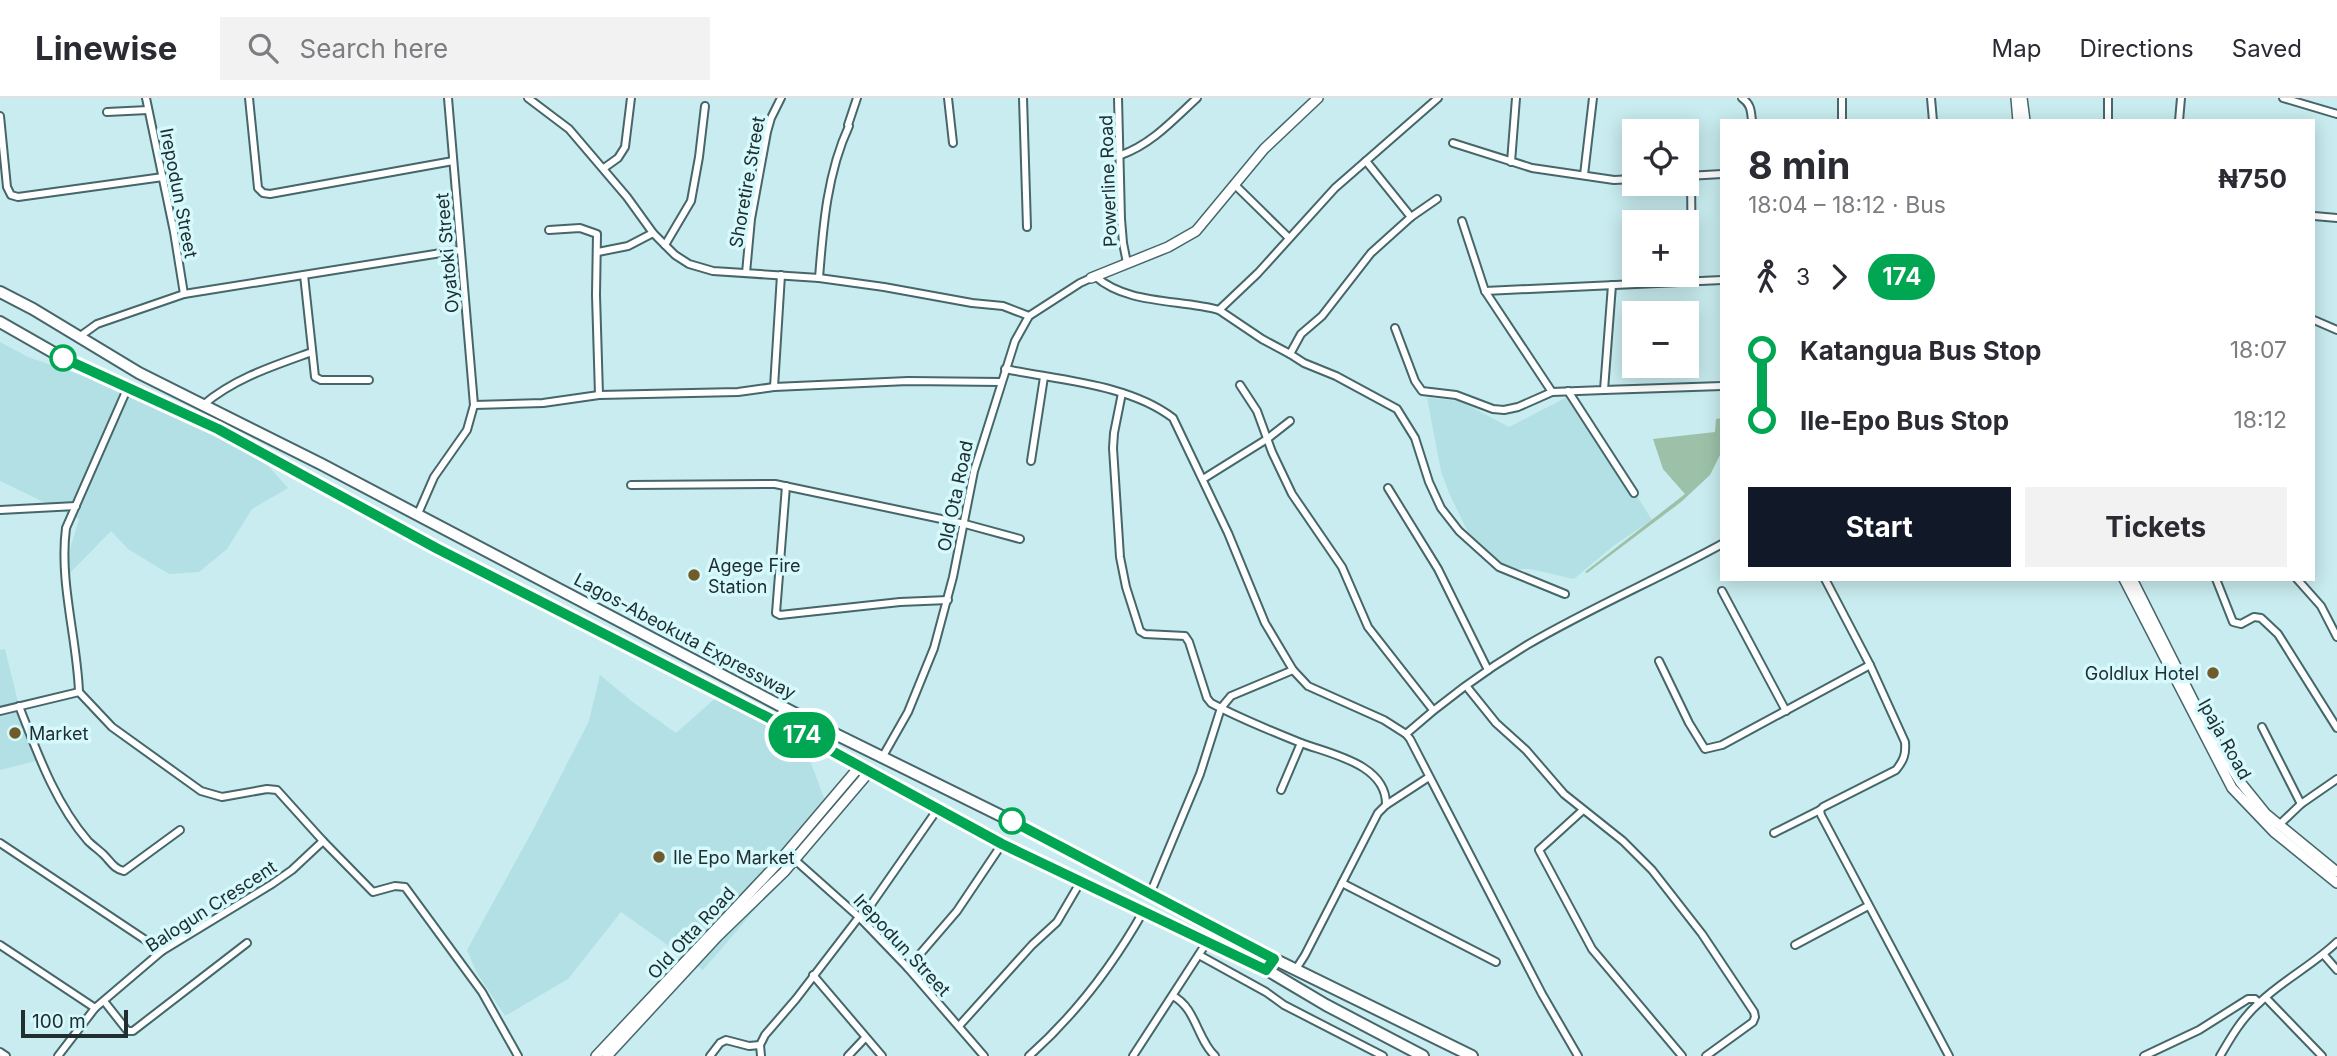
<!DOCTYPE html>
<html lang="en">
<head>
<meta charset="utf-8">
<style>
  body { margin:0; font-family:Inter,sans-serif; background:#f2f2f3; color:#2b2b33; height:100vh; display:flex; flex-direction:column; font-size:26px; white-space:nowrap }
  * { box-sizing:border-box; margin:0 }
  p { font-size:23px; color:#7c7c81 }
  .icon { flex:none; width:38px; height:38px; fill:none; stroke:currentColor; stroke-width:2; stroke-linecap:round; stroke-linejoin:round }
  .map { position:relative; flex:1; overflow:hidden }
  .details { position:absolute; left:1720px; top:21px; width:595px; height:462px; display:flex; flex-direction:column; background:#fff; border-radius:0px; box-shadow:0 4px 18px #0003 }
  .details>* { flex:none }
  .badge { padding:0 14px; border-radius:23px; font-size:24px; line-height:46px }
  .buttons { position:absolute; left:1622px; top:21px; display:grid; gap:14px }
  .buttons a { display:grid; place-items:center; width:77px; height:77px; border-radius:0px; background:#fff; box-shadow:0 4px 18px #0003; font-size:35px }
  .scale { position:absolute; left:21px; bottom:18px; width:107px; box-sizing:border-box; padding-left:7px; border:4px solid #202e2f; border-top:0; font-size:19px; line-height:24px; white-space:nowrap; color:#202e2f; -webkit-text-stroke:5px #d5f9fc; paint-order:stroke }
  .map>.badge { position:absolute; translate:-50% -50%; box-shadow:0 0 0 4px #fff }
  .legs { display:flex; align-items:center; gap:10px; height:77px; padding:0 28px; font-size:23px }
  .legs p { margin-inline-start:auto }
  .summary { display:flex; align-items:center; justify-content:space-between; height:119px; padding:0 28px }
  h1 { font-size:38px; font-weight:700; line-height:52px }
  .button { display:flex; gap:14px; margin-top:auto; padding:14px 28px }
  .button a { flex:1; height:80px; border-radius:0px; background:#111827; color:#fff; font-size:28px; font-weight:700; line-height:80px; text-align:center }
  .button a+a { background:#f2f2f3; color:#2b2b33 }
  ul { padding:0 28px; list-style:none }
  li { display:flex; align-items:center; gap:24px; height:70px; font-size:26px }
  li i { display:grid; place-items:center; width:10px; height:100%; margin:0 9px; background:currentColor }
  li i::after { content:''; width:18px; height:18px; margin:-9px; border:5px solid; border-radius:50%; background:#fff }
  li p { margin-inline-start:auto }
  li:first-child i { background:linear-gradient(#0000 50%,currentColor 0) }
  li:last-child i { background:linear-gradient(currentColor 50%,#0000 0) }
  header { display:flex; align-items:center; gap:42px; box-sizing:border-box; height:98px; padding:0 35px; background:#fff; border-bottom:2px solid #e1e1e2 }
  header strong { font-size:33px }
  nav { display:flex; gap:38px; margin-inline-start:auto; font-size:24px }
  .search { width:490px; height:63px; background:#f2f2f3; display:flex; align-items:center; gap:18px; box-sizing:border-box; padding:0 24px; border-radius:0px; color:#7c7c81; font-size:26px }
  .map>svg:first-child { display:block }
  .built { fill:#b3e0e4 }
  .green { fill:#9cc0a8 }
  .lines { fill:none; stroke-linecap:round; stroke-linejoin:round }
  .street-casing { stroke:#466669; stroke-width:10 }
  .secondary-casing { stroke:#466669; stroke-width:12 }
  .highway-casing { stroke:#466669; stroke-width:14 }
  .street { stroke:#fff; stroke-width:6 }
  .secondary { stroke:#fff; stroke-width:9 }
  .highway { stroke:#fff; stroke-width:10 }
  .line-1-casing { stroke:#fff; stroke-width:16 }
  .line-1 { stroke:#00a651; stroke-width:10 }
  .stop-1-dot { fill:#fff; stroke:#00a651; stroke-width:3.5 }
  .poi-dot { fill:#705b2a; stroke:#d5f9fc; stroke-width:2.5 }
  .labels { text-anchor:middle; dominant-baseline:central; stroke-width:7; stroke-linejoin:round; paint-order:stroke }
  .street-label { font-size:18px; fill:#202e2f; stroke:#d5f9fc }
  .poi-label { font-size:18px; fill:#202e2f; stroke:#d5f9fc; text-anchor:start }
</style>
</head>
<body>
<header>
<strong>Linewise</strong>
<div class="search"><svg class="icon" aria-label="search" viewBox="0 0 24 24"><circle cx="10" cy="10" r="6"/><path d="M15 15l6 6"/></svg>Search here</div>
<nav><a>Map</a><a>Directions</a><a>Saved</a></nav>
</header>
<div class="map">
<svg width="2337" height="958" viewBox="0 0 2337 958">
  <rect width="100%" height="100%" fill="#c8ecef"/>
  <!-- built -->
  <g class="built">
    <polygon points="0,244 28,259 104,285 262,361 288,390 252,411 227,451 199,474 169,476 128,451 111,433 65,480 71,448 79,421 0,383"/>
    <polygon points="1573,296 1652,422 1613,448 1574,481 1530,471 1500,471 1468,434 1449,395 1441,373 1427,300 1460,303 1509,329"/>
    <polygon points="5,551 19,608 40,662 0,672 0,552"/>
    <polygon points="600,577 634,605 676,635 719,597 805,649 830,716 829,726 703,872 621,814 568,881 505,918 477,875 467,852 534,730 589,623"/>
  </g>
  <!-- green -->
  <polygon class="green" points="1722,320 1722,353 1710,377 1681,404 1587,475 1585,474 1685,396 1663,371 1653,341 1715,334 1716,321"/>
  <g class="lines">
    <defs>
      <g id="street">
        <polyline points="146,0 174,134 184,196"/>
        <polyline points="249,0 258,90 263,95 270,96 453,63"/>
        <polyline points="528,0 569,31 627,99 653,135 675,157 689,166 713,173 819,180 884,189 972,205 1003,208 1029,218"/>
        <polyline points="948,0 953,45"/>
        <polyline points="1023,0 1027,129"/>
        <polyline points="1118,0 1121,121 1123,145 1127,165"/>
        <path d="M1742 0C1751 6 1751 13 1752 23"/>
        <polyline points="1931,0 1933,23"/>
        <polyline points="2283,0 2337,16"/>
        <polyline points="107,14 148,12"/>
        <polyline points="0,18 7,89 11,97 18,99 163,79"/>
        <polyline points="1842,23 1842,0"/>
        <polyline points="2108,23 2108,0"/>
        <polyline points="2179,23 2181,0"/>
        <polyline points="1453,45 1532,70 1614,82 1634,81"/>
        <path d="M1121 57C1152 46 1174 21 1197 0"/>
        <polyline points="1366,63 1411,119"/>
        <polyline points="1511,64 1516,0"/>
        <polyline points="604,70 618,60 625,49 631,0"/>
        <polyline points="1584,77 1593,0"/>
        <polyline points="1687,78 1722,76"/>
        <polyline points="1691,78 1692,183"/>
        <polyline points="1234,86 1289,140"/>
        <polyline points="1437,101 1411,119 1371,155 1322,218 1301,236 1290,256 1304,265 1336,278 1397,311 1415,340 1429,384 1441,410 1459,433 1499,469 1565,496"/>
        <polyline points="2314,118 2337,120"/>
        <polyline points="1462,123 1485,193 1552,294 1604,292 1612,187"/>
        <polyline points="549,132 580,130 597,136 596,197 599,297"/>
        <polyline points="665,147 691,103 699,59 705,8"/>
        <polyline points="598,154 628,148 653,135"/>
        <polyline points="746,175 751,121 767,34 771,20 781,0"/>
        <polyline points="304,177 315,279 321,282 369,282"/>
        <path d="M1095 178C1127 207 1180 201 1219 212"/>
        <path d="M819 180C823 129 827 75 849 28L848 27 857 0"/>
        <polyline points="1485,193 1722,182"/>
        <polyline points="2314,222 2337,232"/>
        <polyline points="1395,230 1415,283 1422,293 1456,297 1493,311 1504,312 1518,309 1552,294"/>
        <polyline points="79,239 97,226 184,196 460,152"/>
        <polyline points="1290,256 1262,241 1219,212 1258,175 1335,90 1438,0"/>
        <path d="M1005 271C1058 282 1129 286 1173 320L1228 435 1265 525 1293 572 1308 588 1384 622 1406 636 1410 641 1542 896 1578 958"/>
        <polyline points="1240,287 1257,313 1272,354 1292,396 1342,469 1368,529 1433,612"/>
        <polyline points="774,289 781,177"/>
        <polyline points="1604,292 1722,288"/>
        <polyline points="1568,293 1634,395"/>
        <path d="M1122 295 1114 335 1113 350 1120 459 1126 489 1140 533 1145 536 1185 538 1189 544 1207 600 1211 605C1239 620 1271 633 1301 645 1330 656 1387 666 1386 707"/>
        <path d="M203 307C235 280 273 268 312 254"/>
        <polyline points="474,307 543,305 599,297 738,294 774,289 908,283 1001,284"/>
        <polyline points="1031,363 1044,279"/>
        <polyline points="1203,381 1267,341 1290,323"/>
        <polyline points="631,387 775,386 965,426 1020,441"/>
        <polyline points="786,388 776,515 780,517 900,504 948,502"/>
        <polyline points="1388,390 1438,471 1488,572"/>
        <polyline points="0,412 76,408"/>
        <polyline points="417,418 434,379 467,332 474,307 448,0"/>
        <path d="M1825 481 1870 567 1905 644C1906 656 1904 662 1896 672L1823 709 1820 712 1821 717 1949 958"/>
        <polyline points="2216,481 2233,524 2241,526 2254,519 2261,520 2278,536 2337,630"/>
        <polyline points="2297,481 2321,508 2337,539"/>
        <polyline points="1722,493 1786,613"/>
        <polyline points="1659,563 1689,625 1705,651 1722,647 1870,567"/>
        <polyline points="1467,589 1496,625 1526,652 1564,696 1623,743 1652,772 1702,836 1754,914 1755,919 1753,924 1706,958"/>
        <polyline points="79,594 112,629 201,693 222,699 267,691 277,692 323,743 373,794 395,788 405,789 482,894 518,958"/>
        <path d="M79 594C77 540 59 484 66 430L128 289"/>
        <path d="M19 608C37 654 55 705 88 743 93 748 99 752 104 757 111 764 114 771 124 773L180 732"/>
        <polyline points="0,613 79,594"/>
        <polyline points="2262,629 2301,706"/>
        <path d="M1406 636C1443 603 1484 573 1527 547 1590 510 1658 481 1722 446"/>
        <polyline points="883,658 908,614 934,550 953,479 974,373 1015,243 1029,218 1080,185 1091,180"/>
        <polyline points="1281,692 1301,645"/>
        <polyline points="1583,712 1539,752 1592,851 1682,958"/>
        <polyline points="2279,727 2301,706 2337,681"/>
        <polyline points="1774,735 1820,712"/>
        <polyline points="0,745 162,853"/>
        <polyline points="795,762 859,819 908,870 984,958"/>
        <polyline points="1342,785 1496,864"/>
        <polyline points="1150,796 1200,676 1221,610 1231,598 1293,572"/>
        <polyline points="0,847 95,910"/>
        <polyline points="1795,847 1868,808"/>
        <polyline points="1199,857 1266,894 1284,907 1383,958"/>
        <polyline points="2324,857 2337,872"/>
        <polyline points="908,870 957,813 1002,746"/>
        <polyline points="1296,871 1305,857 1378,715 1386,707 1429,679"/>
        <polyline points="813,877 882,958"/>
        <path d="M1173 898C1196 910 1197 941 1215 958"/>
        <polyline points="2266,900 2322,958"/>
        <polyline points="104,903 126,931 128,933 133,933 247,845"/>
        <polyline points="959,928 1032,847 1057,824 1081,783"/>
        <polyline points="0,954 6,958"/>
        <polyline points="58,958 95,910 162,853 272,786 292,772 323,743"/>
        <polyline points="710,958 720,945 726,942 749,948 760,947"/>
        <polyline points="761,958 760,947 765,937 796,901 859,819 868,811 937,712"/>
        <polyline points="848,958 865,940"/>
        <path d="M1029 958C1075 917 1113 867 1143 814"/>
        <polyline points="1133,958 1207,844"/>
        <polyline points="2144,958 2199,932 2248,901 2255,901 2259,905"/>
        <path d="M2220 958C2231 939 2242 920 2259 905 2283 882 2313 867 2337 844"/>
      </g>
      <g id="secondary">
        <polyline points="2016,0 2018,23"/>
        <polyline points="2022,0 2025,23"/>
        <polyline points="1091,180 1168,149 1196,133 1264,51 1318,0"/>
        <polyline points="2124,481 2232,690 2274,734 2337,785"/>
        <polyline points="2132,481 2209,634 2241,685 2266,716 2337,774"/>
        <polyline points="596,958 776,767 860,668"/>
        <polyline points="607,958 718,838 784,774 870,673"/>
      </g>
      <g id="highway">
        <polyline points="0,194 33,211 139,275 321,366 817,627 1034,734 1274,861 1472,958"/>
        <polyline points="0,224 63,260 218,331 436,450 810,641 1002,746 1267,872 1326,907 1423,958"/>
      </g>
    </defs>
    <!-- street casing -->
    <use href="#street" class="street-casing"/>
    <!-- secondary casing -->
    <use href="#secondary" class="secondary-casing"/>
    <!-- highway casing -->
    <use href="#highway" class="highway-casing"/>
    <!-- street -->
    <use href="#street" class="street"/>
    <!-- secondary -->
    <use href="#secondary" class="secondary"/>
    <!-- highway -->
    <use href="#highway" class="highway"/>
  </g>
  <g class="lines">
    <defs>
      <polyline id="line-1" points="63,260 218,331 436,450 810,641 1002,746 1266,872 1274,861 1012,723"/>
    </defs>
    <!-- line-1 casing -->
    <use href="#line-1" class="line-1-casing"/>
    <!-- line-1 -->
    <use href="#line-1" class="line-1"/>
  </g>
  <!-- markers -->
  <g class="stop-1-dot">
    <circle cx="63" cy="260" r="12"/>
    <circle cx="1012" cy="723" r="12"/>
  </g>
  <g class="poi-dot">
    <circle cx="694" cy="477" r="7"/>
    <circle cx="2213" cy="575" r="7"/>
    <circle cx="15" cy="635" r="7"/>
    <circle cx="659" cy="759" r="7"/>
  </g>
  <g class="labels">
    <!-- street labels -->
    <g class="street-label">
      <text transform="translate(1108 83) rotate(-92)">Powerline Road</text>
      <text transform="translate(747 84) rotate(-80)">Shoretire Street</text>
      <text transform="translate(179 95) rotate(79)">Irepodun Street</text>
      <text transform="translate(447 155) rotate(-95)">Oyatoki Street</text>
      <text transform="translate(955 398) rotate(-78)">Old Ota Road</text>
      <text transform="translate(685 538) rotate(28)">Lagos-Abeokuta Expressway</text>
      <text transform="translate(2225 641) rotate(61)">Ipaja Road</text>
      <text transform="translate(211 808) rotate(-33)">Balogun Crescent</text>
      <text transform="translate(691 835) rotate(-47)">Old Otta Road</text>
      <text transform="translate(902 847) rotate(47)">Irepodun Street</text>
    </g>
    <!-- poi labels -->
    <g class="poi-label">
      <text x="708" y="467">Agege Fire<tspan x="708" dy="21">Station</tspan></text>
      <text x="2199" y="575" text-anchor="end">Goldlux Hotel</text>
      <text x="29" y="635">Market</text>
      <text x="673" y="759">Ile Epo Market</text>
    </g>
  </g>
</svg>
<div class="buttons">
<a><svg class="icon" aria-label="locate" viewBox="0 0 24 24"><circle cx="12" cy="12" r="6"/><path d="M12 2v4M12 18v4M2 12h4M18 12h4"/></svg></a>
<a>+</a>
<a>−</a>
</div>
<div class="scale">100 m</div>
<b class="badge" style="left:802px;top:637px;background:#00a651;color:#fff">174</b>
<section class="details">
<div class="summary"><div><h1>8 min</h1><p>18:04 – 18:12 · Bus</p></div><b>₦750</b></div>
<div class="legs"><svg class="icon" aria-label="walk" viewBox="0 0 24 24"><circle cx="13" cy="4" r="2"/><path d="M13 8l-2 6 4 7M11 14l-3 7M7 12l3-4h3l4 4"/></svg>3<svg class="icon" aria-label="forward" viewBox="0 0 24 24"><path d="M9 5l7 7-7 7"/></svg><b class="badge" style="background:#00a651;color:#fff">174</b></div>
<ul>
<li><i style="color:#00a651"></i><b>Katangua Bus Stop</b><p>18:07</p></li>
<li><i style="color:#00a651"></i><b>Ile-Epo Bus Stop</b><p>18:12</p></li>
</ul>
<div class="button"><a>Start</a><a>Tickets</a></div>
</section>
</div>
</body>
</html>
